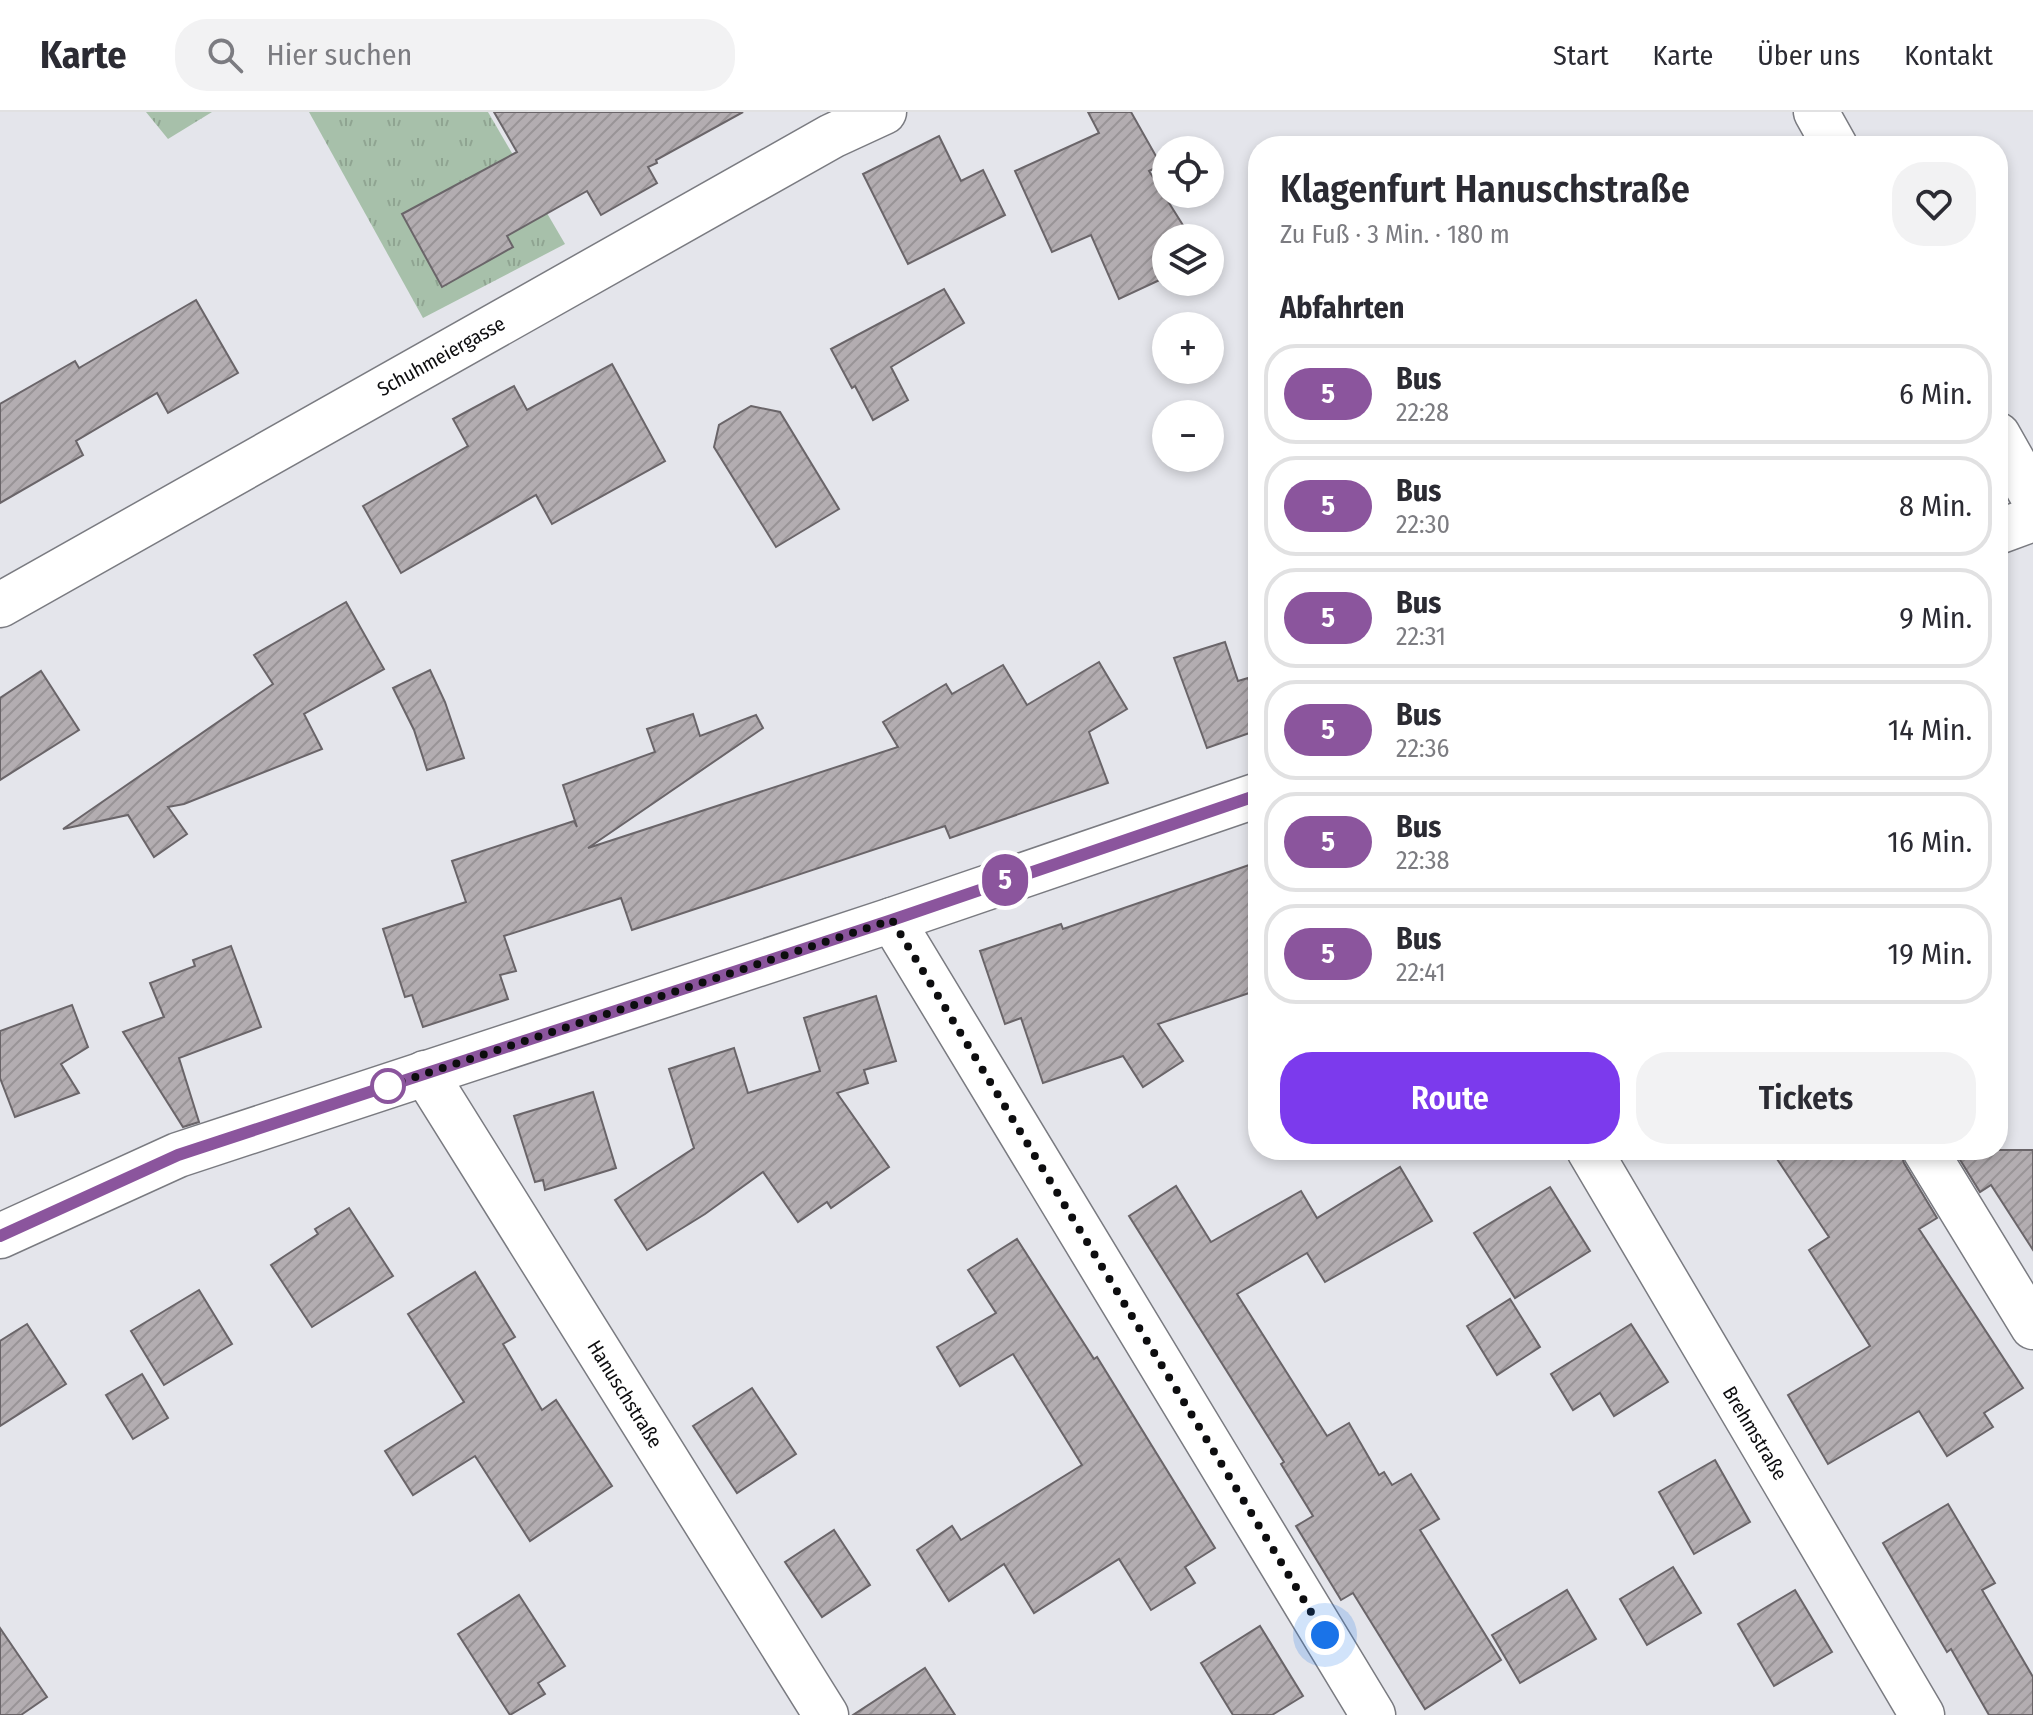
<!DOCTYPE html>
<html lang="de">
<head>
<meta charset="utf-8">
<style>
  body { margin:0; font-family:"Fira Sans Condensed",sans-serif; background:#f2f2f3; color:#2b2b33; height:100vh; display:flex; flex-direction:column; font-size:30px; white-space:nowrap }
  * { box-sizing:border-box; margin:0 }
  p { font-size:26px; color:#7c7c81 }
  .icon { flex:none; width:44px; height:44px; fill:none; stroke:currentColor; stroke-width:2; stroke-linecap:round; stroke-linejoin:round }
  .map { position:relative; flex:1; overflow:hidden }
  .drawer { position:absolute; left:1248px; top:24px; width:760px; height:1024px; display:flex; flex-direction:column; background:#fff; border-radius:32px; box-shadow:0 4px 12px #0003 }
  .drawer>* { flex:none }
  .badge { padding:0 16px; border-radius:26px; font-size:28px; line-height:52px }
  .controls { position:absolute; left:1152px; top:24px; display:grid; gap:16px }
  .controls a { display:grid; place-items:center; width:72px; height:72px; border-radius:50%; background:#fff; box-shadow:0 4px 12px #0003; font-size:40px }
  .you { position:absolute; width:40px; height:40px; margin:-20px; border:6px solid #fff; border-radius:50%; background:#1a73e8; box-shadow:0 0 0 12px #1a73e833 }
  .map>.badge { position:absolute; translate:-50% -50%; box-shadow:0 0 0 4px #fff }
  h2 { padding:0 32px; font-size:30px; line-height:72px }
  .round { display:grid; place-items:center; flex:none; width:84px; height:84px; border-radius:32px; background:#f2f2f3 }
  .headline { display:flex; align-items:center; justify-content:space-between; height:136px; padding:0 32px }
  h1 { font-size:38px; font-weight:600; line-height:60px }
  .primary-button { display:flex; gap:16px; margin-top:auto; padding:16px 32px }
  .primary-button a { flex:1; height:92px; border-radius:32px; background:#7c3aed; color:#fff; font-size:32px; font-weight:600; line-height:92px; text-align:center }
  .primary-button a+a { background:#f2f2f3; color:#2b2b33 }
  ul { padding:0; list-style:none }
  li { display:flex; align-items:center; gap:24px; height:100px; margin:0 16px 12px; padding:0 16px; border:4px solid #e1e1e2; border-radius:32px }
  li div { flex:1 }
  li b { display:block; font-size:30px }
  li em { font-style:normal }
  li .badge { min-width:88px; font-weight:700; text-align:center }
  header { display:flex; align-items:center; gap:48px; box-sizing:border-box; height:112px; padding:0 40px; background:#fff; border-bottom:2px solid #e1e1e2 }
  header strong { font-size:38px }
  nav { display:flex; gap:44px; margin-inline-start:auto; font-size:28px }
  .search { width:560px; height:72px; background:#f2f2f3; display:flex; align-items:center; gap:20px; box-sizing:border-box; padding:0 28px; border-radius:32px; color:#7c7c81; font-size:30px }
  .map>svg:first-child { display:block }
  .grass { fill:url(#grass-tufts) }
  .building { fill:url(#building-hatch); stroke:#6a6569; stroke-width:2 }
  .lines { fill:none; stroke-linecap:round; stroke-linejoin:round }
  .minor-casing { stroke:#7a7b81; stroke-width:47 }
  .minor { stroke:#fff; stroke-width:44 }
  .line-casing { stroke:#fff; stroke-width:18 }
  .line { stroke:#8b559d; stroke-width:12 }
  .walk { stroke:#0d0d0f; stroke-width:8; stroke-dasharray:0 14.4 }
  .stop-dot { fill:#fff; stroke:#8b559d; stroke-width:4 }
  .labels { text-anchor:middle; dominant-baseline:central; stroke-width:6; stroke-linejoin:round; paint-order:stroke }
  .street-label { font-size:20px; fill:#0d0d0f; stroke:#fff }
</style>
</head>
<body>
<header>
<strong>Karte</strong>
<div class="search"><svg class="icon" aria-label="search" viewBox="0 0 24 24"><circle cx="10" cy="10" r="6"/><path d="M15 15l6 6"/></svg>Hier suchen</div>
<nav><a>Start</a><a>Karte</a><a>Über uns</a><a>Kontakt</a></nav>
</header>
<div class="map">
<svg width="2033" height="1603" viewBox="0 0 2033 1603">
  <defs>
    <pattern id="grass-tufts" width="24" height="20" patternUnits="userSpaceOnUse" patternTransform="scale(2)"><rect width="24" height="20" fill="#a7c0aa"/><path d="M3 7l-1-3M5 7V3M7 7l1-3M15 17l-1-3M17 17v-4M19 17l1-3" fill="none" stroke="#8fa491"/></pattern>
    <pattern id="building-hatch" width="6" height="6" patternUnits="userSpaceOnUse" patternTransform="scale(2)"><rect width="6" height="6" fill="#b3adb1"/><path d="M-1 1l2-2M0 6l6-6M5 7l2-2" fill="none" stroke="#999497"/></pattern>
  </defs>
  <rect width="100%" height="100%" fill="#e4e5eb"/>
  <!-- grass -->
  <g class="grass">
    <polygon points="146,0 212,0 168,27"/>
    <polygon points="309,0 488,0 565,132 423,206"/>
  </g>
  <!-- building -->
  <g class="building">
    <polygon points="494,0 743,0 656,48 657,51 648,55 657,71 601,103 587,79 507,124 513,135 442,175 402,102 517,40"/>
    <polygon points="1088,0 1131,0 1161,53 1149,59 1191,126 1166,126 1166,165 1119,187 1091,123 1052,140 1015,59 1099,21"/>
    <polygon points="939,24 961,69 983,58 1005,103 908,152 863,62"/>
    <polygon points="944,177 964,211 891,255 908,288 873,308 855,274 852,276 831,237"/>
    <polygon points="196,188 238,261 168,301 157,281 76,329 83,343 0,391 0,292 75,249 79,256"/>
    <polygon points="612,252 665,349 552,412 536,383 401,461 363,394 468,334 453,307 514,274 527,298"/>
    <polygon points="751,294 780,300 839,397 776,435 714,335 719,313"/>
    <polygon points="346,490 384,557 304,602 322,637 184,692 168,695 187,722 154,745 128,703 63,717 273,572 254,543"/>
    <polygon points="1225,530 1238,569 1248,566 1258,594 1258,618 1207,636 1174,546"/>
    <polygon points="1099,550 1127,597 1089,620 1108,671 950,726 945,714 632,818 621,786 504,824 516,859 500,863 508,887 423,915 412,883 405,885 383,817 466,790 452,749 574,709 577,715 563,673 655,640 647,617 693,602 700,624 756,603 763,616 588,736 898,635 883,610 946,572 952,582 1003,553 1027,593"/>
    <polygon points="430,558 445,590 464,646 427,658 414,618 393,576"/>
    <polygon points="41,559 79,618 0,668 0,586"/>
    <polygon points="1258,750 1258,878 1158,912 1183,949 1143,975 1123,944 1043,971 1021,906 1005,912 980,839 1061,812 1063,817"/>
    <polygon points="231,834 261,915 179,946 199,1010 183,1015 123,920 164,905 150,871 195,854 193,848"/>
    <polygon points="876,884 896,949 864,958 868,971 837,981 889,1055 831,1096 827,1090 798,1110 763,1060 705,1102 647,1138 615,1088 694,1036 669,957 734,936 748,981 820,959 804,906"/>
    <polygon points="72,893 88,935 61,952 79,981 15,1005 0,966 0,919"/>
    <polygon points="593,980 616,1056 545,1078 543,1068 535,1070 514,1004"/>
    <polygon points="1771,1038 1900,1038 1904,1051 1937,1106 1919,1117 2023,1276 1984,1301 1993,1315 1947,1344 1919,1299 1828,1352 1788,1283 1870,1234 1809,1138 1829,1125"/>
    <polygon points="1954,1038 2033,1038 2033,1138 1991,1073 1980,1080"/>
    <polygon points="1400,1055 1432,1109 1325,1170 1307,1141 1237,1182 1327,1324 1349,1311 1379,1363 1384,1360 1392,1373 1411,1362 1439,1407 1420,1418 1501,1548 1425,1597 1353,1481 1341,1488 1296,1414 1313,1404 1281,1352 1284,1350 1129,1104 1176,1074 1211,1130 1301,1079 1317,1106"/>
    <polygon points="1550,1075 1590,1139 1515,1186 1474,1121"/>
    <polygon points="349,1096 393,1164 312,1215 271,1153 318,1122 315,1117"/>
    <polygon points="1017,1127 1094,1247 1097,1245 1215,1436 1185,1455 1195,1471 1151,1498 1119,1447 1034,1501 1004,1452 949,1489 917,1438 952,1414 961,1428 1082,1353 1013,1242 960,1274 937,1235 996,1201 968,1158"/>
    <polygon points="475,1160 515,1225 503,1232 542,1298 556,1288 612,1374 530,1429 475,1344 413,1383 385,1339 464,1290 408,1202"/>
    <polygon points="199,1178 232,1232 164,1273 131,1219"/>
    <polygon points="1510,1187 1540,1235 1497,1263 1467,1214"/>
    <polygon points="27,1212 66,1272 0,1314 0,1229"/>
    <polygon points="1631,1212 1668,1270 1614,1304 1600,1281 1573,1298 1551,1262"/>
    <polygon points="142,1262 168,1306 133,1327 106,1283"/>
    <polygon points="752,1276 796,1342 737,1381 693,1314"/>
    <polygon points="1715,1348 1750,1410 1694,1442 1659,1380"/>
    <polygon points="1948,1392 1995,1471 1982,1478 2033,1565 2033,1603 1989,1603 1951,1537 1947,1540 1883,1431"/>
    <polygon points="834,1418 870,1473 822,1505 785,1450"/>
    <polygon points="1673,1455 1701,1501 1647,1533 1620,1487"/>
    <polygon points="1567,1478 1596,1527 1520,1571 1492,1523"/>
    <polygon points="1795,1478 1832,1540 1774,1574 1738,1512"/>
    <polygon points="519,1483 565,1554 538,1571 545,1582 510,1603 458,1522"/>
    <polygon points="1260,1514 1303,1584 1272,1603 1233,1603 1201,1551"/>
    <polygon points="0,1516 47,1585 21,1603 0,1603"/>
    <polygon points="925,1556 955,1603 853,1603"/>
  </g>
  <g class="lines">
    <defs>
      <g id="minor">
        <polyline points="1816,0 1835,34"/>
        <polyline points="1998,323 2033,385"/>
        <polyline points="1998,420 2033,407"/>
        <polyline points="0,493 832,24 884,0"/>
        <polyline points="892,808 1373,1603"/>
        <polyline points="425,961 826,1603"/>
        <polyline points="1589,1038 1922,1603"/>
        <polyline points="1925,1038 2033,1215"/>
        <polyline points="0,1124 178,1043 892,808 1258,683"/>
      </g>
    </defs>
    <!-- minor casing -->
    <use href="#minor" class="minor-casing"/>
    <!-- minor -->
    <use href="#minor" class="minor"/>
  </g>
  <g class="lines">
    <defs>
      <polyline id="line" points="0,1124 178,1043 892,808 1258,683"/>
    </defs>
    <!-- line casing -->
    <use href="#line" class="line-casing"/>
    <!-- line -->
    <use href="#line" class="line"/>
    <!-- walk -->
    <polyline class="walk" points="388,974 892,808 1325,1523"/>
  </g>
  <!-- markers -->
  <circle class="stop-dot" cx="388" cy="974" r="16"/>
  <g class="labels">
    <!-- street labels -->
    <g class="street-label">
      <text transform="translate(441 244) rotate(-29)">Schuhmeiergasse</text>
      <text transform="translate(625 1282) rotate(58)">Hanuschstraße</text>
      <text transform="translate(1755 1321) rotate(59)">Brehmstraße</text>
    </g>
  </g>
</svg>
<div class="controls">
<a><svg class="icon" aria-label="locate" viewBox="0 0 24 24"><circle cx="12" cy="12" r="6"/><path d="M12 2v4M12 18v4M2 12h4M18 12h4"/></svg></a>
<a><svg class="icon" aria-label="layers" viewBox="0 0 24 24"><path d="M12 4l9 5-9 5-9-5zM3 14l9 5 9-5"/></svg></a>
<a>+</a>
<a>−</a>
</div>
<div class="you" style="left:1325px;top:1523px"></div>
<b class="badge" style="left:1005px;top:768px;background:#8b559d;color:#fff">5</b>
<section class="drawer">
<div class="headline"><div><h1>Klagenfurt Hanuschstraße</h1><p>Zu Fuß · 3 Min. · 180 m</p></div><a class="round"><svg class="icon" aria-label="heart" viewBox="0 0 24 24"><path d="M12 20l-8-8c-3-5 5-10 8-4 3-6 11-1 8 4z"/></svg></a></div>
<h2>Abfahrten</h2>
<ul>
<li><span class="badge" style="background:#8b559d;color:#fff">5</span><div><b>Bus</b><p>22:28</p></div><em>6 Min.</em></li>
<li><span class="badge" style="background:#8b559d;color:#fff">5</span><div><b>Bus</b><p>22:30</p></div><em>8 Min.</em></li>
<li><span class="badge" style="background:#8b559d;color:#fff">5</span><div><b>Bus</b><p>22:31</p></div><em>9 Min.</em></li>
<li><span class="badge" style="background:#8b559d;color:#fff">5</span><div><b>Bus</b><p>22:36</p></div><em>14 Min.</em></li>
<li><span class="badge" style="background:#8b559d;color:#fff">5</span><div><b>Bus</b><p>22:38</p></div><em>16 Min.</em></li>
<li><span class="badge" style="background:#8b559d;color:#fff">5</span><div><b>Bus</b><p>22:41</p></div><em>19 Min.</em></li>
</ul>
<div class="primary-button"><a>Route</a><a>Tickets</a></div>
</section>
</div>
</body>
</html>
